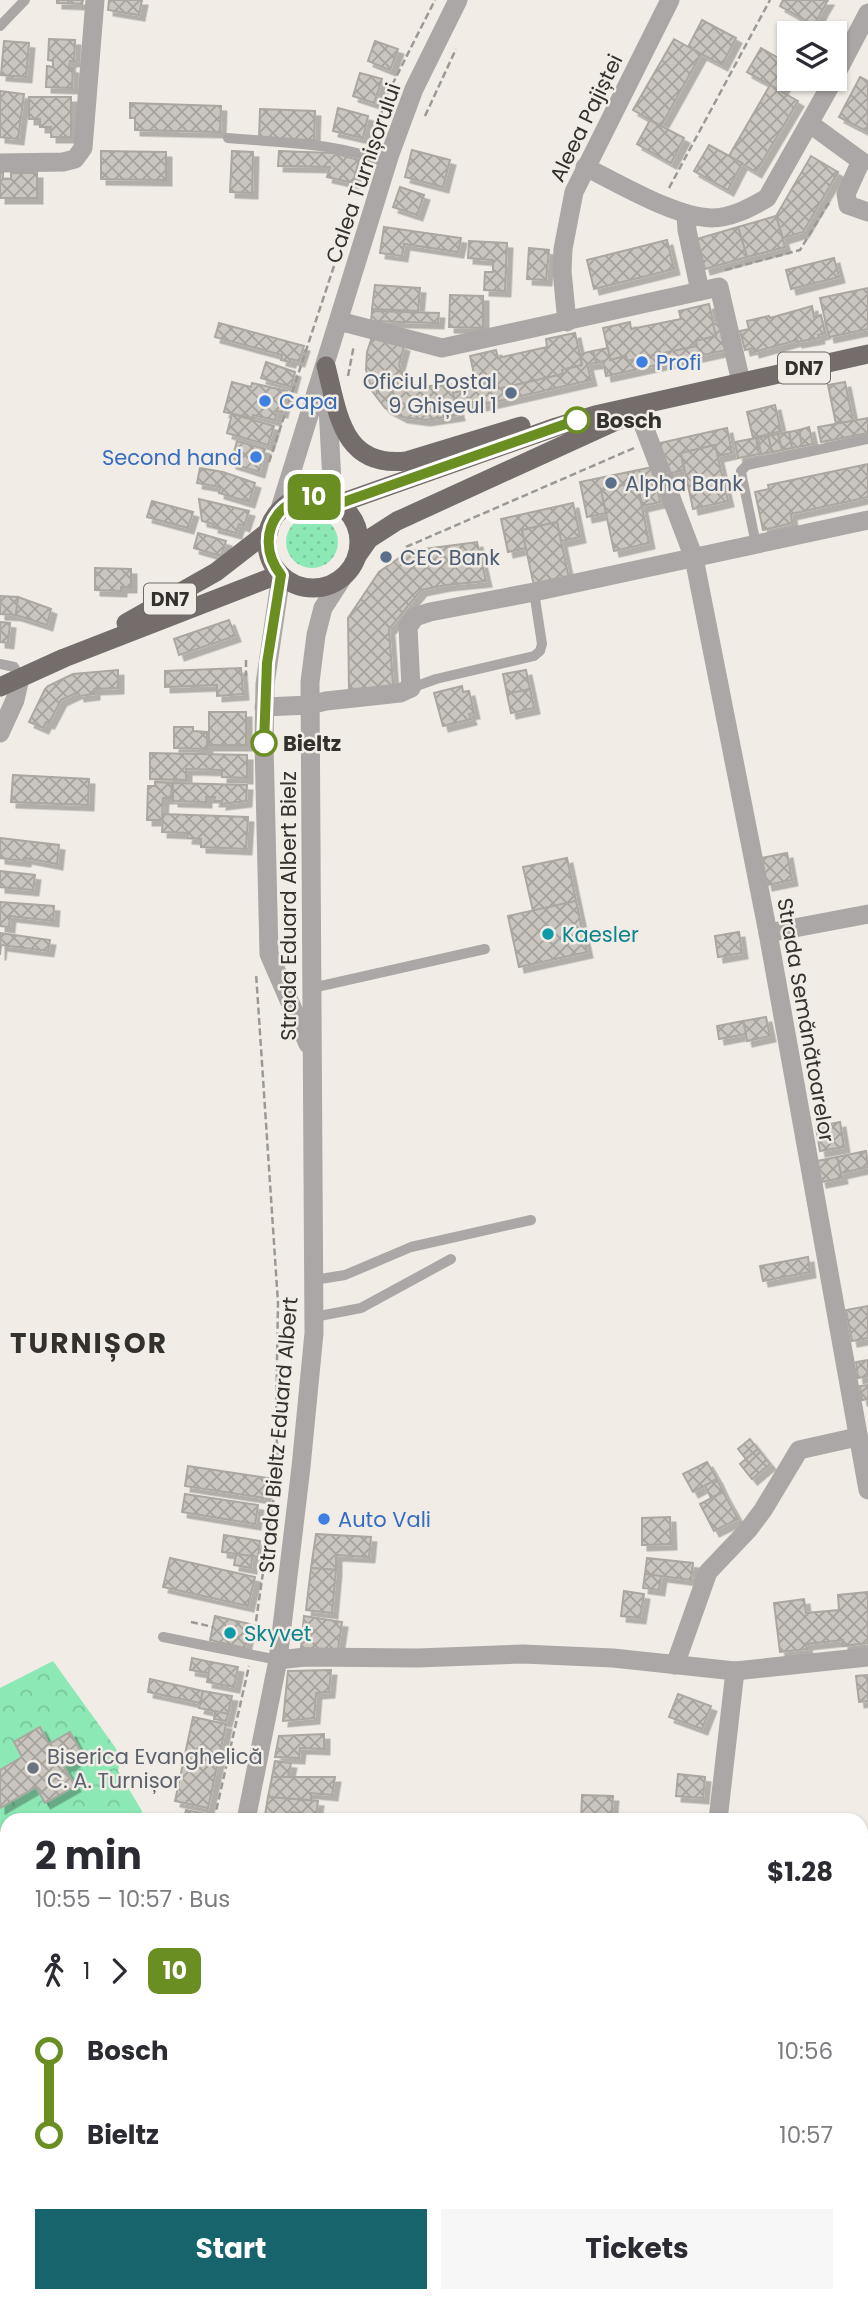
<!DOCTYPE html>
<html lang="en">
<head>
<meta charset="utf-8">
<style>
  body { margin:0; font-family:Poppins,sans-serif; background:#f7f7f7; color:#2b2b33; height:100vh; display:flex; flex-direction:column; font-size:26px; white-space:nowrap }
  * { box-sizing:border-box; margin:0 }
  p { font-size:23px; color:#7c7c81 }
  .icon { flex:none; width:38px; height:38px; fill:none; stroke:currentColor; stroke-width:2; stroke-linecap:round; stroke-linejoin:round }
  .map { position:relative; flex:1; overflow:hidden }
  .panel { position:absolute; left:0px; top:1813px; width:868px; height:490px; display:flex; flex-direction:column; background:#fff; border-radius:21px 21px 0 0; box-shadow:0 2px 5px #0004 }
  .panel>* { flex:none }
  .badge { padding:0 14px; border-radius:10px; font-size:24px; line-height:46px }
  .fabs { position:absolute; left:777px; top:21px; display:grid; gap:14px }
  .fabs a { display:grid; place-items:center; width:70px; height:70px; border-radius:0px; background:#fff; box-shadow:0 2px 5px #0004; font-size:35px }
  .map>.badge { position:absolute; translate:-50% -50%; box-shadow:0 0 0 4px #fff }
  .legs { display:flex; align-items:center; gap:10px; height:77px; padding:0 35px; font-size:23px }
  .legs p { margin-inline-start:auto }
  .overview { display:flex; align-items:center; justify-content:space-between; height:119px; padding:0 35px }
  h1 { font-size:38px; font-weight:700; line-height:52px }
  .cta { display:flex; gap:14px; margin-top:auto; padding:14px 35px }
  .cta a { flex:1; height:80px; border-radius:0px; background:#17646c; color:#fff; font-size:28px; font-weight:700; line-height:80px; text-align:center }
  .cta a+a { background:#f7f7f7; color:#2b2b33 }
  ul { padding:0 35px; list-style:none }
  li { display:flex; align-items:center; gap:24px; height:84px; font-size:26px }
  li i { display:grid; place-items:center; width:10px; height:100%; margin:0 9px; background:currentColor }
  li i::after { content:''; width:18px; height:18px; margin:-9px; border:5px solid; border-radius:50%; background:#fff }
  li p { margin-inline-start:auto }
  li:first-child i { background:linear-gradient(#0000 50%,currentColor 0) }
  li:last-child i { background:linear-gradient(currentColor 50%,#0000 0) }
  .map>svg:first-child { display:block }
  .park { fill:url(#park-crowns) }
  .garden { fill:url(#garden-dots) }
  .water { fill:url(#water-waves) }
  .building { fill:url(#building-cross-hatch); stroke:#aba7a0; stroke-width:2; filter:url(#shadow) }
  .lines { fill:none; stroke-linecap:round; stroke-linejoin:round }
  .path { stroke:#9c9994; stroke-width:2.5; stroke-dasharray:7 3.5; stroke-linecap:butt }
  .service { stroke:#aba7a6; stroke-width:10 }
  .minor { stroke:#aba7a6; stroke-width:19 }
  .tertiary { stroke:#aba7a6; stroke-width:19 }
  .primary { stroke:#746d6b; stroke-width:19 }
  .line-1-casing { stroke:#fff; stroke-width:16 }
  .line-1 { stroke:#6b8e23; stroke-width:10 }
  .shop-dot { fill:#3f7fe0; stroke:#f1ede6; stroke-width:2.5 }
  .service-dot { fill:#5c6f8a; stroke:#f1ede6; stroke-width:2.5 }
  .stop-1-dot { fill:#fff; stroke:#6b8e23; stroke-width:3.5 }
  .culture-dot { fill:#0f9aa8; stroke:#f1ede6; stroke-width:2.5 }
  .worship-dot { fill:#6b7280; stroke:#f1ede6; stroke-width:2.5 }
  .labels { text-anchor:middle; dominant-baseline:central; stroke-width:5; stroke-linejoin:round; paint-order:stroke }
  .shield { fill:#f1ede6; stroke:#6c6965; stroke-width:2 }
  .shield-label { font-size:19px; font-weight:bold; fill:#33312e }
  .street-label { font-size:21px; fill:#33312e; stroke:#f1ede6 }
  .shop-label { font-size:21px; fill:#366cbe; stroke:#f1ede6; text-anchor:start }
  .service-label { font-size:21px; fill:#4e5e75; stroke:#f1ede6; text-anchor:start }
  .stop-label { font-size:21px; font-weight:bold; fill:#33312e; stroke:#f1ede6; text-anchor:start }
  .culture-label { font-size:21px; fill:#0d838f; stroke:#f1ede6; text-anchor:start }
  .worship-label { font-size:21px; fill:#5b616d; stroke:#f1ede6; text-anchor:start }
  .district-label { font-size:28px; font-weight:bold; letter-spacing:2px; fill:#33312e; stroke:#f1ede6 }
</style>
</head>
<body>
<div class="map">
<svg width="868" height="2303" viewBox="0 0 868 2303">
  <defs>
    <pattern id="park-crowns" width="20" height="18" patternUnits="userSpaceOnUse" patternTransform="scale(1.75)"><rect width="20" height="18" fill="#8ce8b5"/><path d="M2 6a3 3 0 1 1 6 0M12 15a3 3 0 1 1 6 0" fill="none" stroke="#79c79c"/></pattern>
    <pattern id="garden-dots" width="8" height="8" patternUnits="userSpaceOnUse" patternTransform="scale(1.75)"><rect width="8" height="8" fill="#8ce8b5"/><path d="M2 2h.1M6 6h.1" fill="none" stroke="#79c79c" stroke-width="1.8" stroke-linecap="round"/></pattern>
    <pattern id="water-waves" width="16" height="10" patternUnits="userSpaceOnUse" patternTransform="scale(1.75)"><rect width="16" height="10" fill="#40abab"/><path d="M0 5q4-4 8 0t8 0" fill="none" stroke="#368c8c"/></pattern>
    <pattern id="building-cross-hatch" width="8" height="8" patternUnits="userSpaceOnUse" patternTransform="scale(1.75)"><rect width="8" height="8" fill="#cac6bf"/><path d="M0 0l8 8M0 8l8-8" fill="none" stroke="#a5a19c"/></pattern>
    <filter id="shadow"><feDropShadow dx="5.5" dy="5.5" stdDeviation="0" flood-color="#0004"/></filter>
  </defs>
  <rect width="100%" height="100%" fill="#f1ede6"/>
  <!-- park -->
  <polygon class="park" points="53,1661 115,1747 121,1759 118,1771 142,1811 140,1820 7,1820 7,1877 0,1877 0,1688"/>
  <!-- garden -->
  <circle class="garden" cx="312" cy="542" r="26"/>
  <!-- water -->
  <g class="water">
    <polygon points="868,2091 868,2203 861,2244 861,2100"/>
    <polygon points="798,2296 853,2296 853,2303 795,2303"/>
  </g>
  <!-- building -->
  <g class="building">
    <polygon points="57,0 83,0 82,4 57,3"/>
    <polygon points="109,0 142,0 139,15 108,10"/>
    <polygon points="783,0 828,0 814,25 780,6"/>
    <polygon points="702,20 736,38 722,65 688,47"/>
    <polygon points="49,39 75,40 74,61 70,61 69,67 73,68 72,88 46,87 47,66 53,67 53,61 48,60"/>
    <polygon points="674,39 701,54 661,126 633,110"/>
    <polygon points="4,41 29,43 26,77 1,75"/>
    <polygon points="375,41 398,49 390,70 368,61"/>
    <polygon points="761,48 789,64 789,77 781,91 747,72"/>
    <polygon points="360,73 382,79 374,103 353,96"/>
    <polygon points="860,77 868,81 868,127 866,131 839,117"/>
    <polygon points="770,85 798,101 756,172 729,156"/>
    <polygon points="0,91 24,94 18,139 0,137"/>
    <polygon points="29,97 71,97 71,137 51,137 51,127 40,127 40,119 29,119"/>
    <polygon points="130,103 221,106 220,132 135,130 135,118 130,118"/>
    <polygon points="338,108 368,116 363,138 333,131"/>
    <polygon points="260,109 315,111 314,140 259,138"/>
    <polygon points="650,120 684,138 671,163 637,144"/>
    <polygon points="709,145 742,163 728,190 694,171"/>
    <polygon points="412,150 450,160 443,187 405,177"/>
    <polygon points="101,151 166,152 166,180 101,179"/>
    <polygon points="232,151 253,152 252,193 230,192"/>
    <polygon points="279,151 333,153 359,160 353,183 327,177 330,167 278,166"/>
    <polygon points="811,156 838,172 803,232 783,238 776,216"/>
    <polygon points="0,173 3,173 3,179 11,179 11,173 37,173 37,198 0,198"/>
    <polygon points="400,187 424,195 417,215 393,207"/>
    <polygon points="776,216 785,247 747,257 738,227"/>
    <polygon points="384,227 461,238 458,252 404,244 402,256 380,253"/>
    <polygon points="738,227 747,257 705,269 697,239"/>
    <polygon points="667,240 674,269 594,289 587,260"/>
    <polygon points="469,241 507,243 505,291 484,290 485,272 493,272 493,260 468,258"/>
    <polygon points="529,248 549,250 546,280 527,279"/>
    <polygon points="834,258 839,277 791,289 786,270"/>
    <polygon points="375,285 420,288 418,311 372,309"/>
    <polygon points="868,288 868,329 829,337 820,298"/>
    <polygon points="450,295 483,296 483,328 449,327"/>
    <polygon points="709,304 716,336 696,341 697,346 627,361 626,356 610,360 603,328 630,322 631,329 681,319 679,311"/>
    <polygon points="812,306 814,317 821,315 825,333 818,335 819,338 797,342 797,340 754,352 753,348 745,350 740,331 749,329 747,321 769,316 770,318"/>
    <polygon points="372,311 439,313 438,323 371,321"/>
    <polygon points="219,323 304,346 299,361 291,359 290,362 281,360 282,355 215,337"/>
    <polygon points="720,323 726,350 606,376 603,361 596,363 593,351 608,348 610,360 626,356 627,361 697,346 696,341 716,336 713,324"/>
    <polygon points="575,333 582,365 562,370 563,374 493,390 492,384 477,387 470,356 496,350 498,358 547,347 546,339"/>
    <polygon points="373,334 404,346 399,365 406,381 419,387 451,384 459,415 425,420 402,417 385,408 372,391 366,370 367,352"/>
    <polygon points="593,351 596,363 587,364 591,380 481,405 480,401 456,406 453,393 492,384 493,390 563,374 562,370 582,365 580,354"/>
    <polygon points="266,362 295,372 291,387 261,378"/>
    <polygon points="232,382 251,387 252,383 287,391 282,412 277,411 275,420 253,415 253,418 224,412"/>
    <polygon points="845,382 853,421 836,424 828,385"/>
    <polygon points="775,405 781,431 753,438 747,412"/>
    <polygon points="232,414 274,426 268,445 227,433"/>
    <polygon points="868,418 868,433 821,442 818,427"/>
    <polygon points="809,427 813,444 802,446 799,430"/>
    <polygon points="727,428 732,453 718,456 715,445 681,453 684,470 667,474 660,443"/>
    <polygon points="799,430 802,446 792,448 789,432"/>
    <polygon points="789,432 792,448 782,450 778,434"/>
    <polygon points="778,434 782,450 772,452 768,436"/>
    <polygon points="768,436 772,452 761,454 758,438"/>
    <polygon points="756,438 759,454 738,458 735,442"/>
    <polygon points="237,441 265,449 259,472 231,463"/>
    <polygon points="715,445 728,501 693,509 681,453"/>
    <polygon points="868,464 868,497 791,514 792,523 763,530 755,492 769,489 768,485"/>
    <polygon points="653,467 660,502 642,506 637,482 601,490 606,513 587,517 580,482"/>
    <polygon points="200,468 223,472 255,483 249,502 219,493 220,487 197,483"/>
    <polygon points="637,482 649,543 614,551 601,490"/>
    <polygon points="199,499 249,511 244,526 239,524 236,533 213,527 214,524 202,521"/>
    <polygon points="152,501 193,512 188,528 147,517"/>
    <polygon points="573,503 580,537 561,541 557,522 522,530 526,548 508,552 501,519"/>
    <polygon points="557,522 569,579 534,586 522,530"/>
    <polygon points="198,533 226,541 221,556 194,548"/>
    <polygon points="477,542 486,581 446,585 421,590 389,629 393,684 388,688 349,689 348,618 379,572 409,551"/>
    <polygon points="95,568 131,569 131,587 121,587 121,591 95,590"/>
    <polygon points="0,596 18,597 16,615 0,614"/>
    <polygon points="18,597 51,609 47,625 16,615"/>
    <polygon points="229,620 235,636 179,655 174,639"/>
    <polygon points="0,622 10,623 8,643 0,642"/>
    <polygon points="241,668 243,694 217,696 217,685 165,687 165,671"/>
    <polygon points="118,670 118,688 94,689 94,694 79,696 78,692 61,700 49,723 46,722 43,728 29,722 45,689 48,686 73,674"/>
    <polygon points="526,670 530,689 507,694 503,674"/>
    <polygon points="462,686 463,692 469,691 474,713 469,714 471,719 443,726 434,693"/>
    <polygon points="530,689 534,708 511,713 507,694"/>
    <rect x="209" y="712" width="37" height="33"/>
    <polygon points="174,727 193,727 193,731 207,732 207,749 174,748"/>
    <polygon points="150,753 247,755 247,778 222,777 222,770 186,769 186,780 150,779"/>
    <polygon points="13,775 89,779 88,805 11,802"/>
    <polygon points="155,782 172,783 171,798 163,798 162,820 147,820 148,786 155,786"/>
    <polygon points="173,783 247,785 246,801 221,804 222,801 214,801 215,797 206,797 206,802 173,801"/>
    <polygon points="163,814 248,817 246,849 201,847 201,839 187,838 188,833 162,832"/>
    <polygon points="0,838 59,845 57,864 26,858 25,861 0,858"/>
    <polygon points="787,853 792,880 767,885 761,858"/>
    <polygon points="567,858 576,901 533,911 523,867"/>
    <polygon points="0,871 35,875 33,890 0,887"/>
    <polygon points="576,901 587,952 519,967 508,916"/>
    <polygon points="0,902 54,906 53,921 10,916 9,927 0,926"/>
    <polygon points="739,932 742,953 718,957 715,936"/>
    <polygon points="0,933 50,940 48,951 1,945 0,955"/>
    <polygon points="766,1017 770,1036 747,1041 743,1021"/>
    <polygon points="743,1021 746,1034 719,1039 717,1026"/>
    <polygon points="840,1122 844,1147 820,1151 816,1127"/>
    <polygon points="866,1151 868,1167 841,1173 837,1157"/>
    <polygon points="837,1157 842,1178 821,1182 817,1161"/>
    <polygon points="808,1257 810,1272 763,1281 760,1266"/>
    <polygon points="868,1306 868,1338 852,1341 846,1310"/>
    <polygon points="868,1360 868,1376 858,1378 856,1362"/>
    <polygon points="868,1385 868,1399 862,1400 860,1386"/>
    <polygon points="750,1439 758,1449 746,1459 738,1449"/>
    <polygon points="758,1449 770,1464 752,1479 740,1464"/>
    <polygon points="707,1462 717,1479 693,1492 683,1474"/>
    <polygon points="188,1466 268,1478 265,1498 185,1486"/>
    <polygon points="717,1479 723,1492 711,1498 705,1486"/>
    <polygon points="723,1492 738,1519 714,1531 700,1504"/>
    <polygon points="185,1494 258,1505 255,1524 182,1512"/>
    <polygon points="670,1517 671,1544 642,1545 642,1518"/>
    <polygon points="316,1534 371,1537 369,1557 336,1555 336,1570 311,1568"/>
    <polygon points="224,1535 260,1541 258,1557 222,1552"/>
    <polygon points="236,1554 252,1556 251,1568 234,1565"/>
    <polygon points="170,1558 255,1577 248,1606 163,1587"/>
    <polygon points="647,1558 693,1563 691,1580 645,1574"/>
    <polygon points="311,1568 336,1570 332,1613 306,1610"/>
    <polygon points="645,1574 661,1576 659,1590 643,1588"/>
    <polygon points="624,1591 644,1594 640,1618 621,1616"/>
    <polygon points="868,1592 868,1643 843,1646 843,1640 806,1644 807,1649 780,1652 774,1603 804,1599 806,1613 839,1610 838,1595"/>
    <polygon points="215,1616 250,1624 245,1648 210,1640"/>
    <polygon points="304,1616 342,1622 338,1650 301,1648"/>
    <polygon points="192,1658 211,1662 209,1673 190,1670"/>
    <polygon points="211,1662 238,1667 234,1687 207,1682"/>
    <polygon points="331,1670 329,1692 316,1693 314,1718 283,1721 288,1671"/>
    <polygon points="868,1675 868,1701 859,1702 856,1676"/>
    <polygon points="150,1679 203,1691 200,1703 148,1692"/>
    <polygon points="203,1691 232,1696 228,1714 199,1708"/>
    <polygon points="678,1694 711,1706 702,1729 669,1717"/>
    <polygon points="215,1711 228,1714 226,1721 214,1719"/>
    <polygon points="193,1717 226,1724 208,1808 175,1801"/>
    <polygon points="40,1727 49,1744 70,1732 83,1756 64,1767 75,1786 45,1803 36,1787 0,1808 0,1770 22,1757 14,1742"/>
    <polygon points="324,1734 324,1749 300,1748 299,1758 275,1757 279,1736"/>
    <polygon points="275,1761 291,1763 288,1777 272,1777"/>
    <polygon points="678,1774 705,1777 703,1798 676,1796"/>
    <polygon points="272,1777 335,1777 332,1795 311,1793 311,1800 268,1797"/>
    <polygon points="582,1795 613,1796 611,1820 581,1820"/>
    <polygon points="268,1797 318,1801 316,1815 291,1812 290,1819 265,1815"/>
    <polygon points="186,1810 206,1814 205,1820 184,1820"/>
    <polygon points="265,1815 290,1819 296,1820 264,1820"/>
    <polygon points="332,2296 375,2296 373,2303 331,2303"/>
  </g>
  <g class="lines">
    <!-- path -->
    <g class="path">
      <polyline points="425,116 456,49"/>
      <polyline points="371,144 388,93 435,0"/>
      <polyline points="669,188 770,0"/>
      <polyline points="725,270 800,250 828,204 831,204"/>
      <polyline points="348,376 354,345"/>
      <polyline points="269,462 336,260"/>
      <polyline points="406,547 634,448"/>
      <polyline points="246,660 246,676"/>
      <polyline points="191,1622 213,1627"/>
      <polyline points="253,1642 278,1468 276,1421 278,1303 256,973"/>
      <polyline points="214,1820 249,1666"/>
    </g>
    <!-- service -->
    <g class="service">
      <polyline points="0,26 25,0"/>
      <path d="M228 138C282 143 336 142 387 163"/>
      <polyline points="756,544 742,477 741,471 747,465 868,439"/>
      <polyline points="0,664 14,667 20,678"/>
      <polyline points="411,688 436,679 534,656 540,651 542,644 534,592"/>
      <polyline points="312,988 485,949"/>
      <polyline points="314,1280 345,1275 411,1247 531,1220"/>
      <polyline points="314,1317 361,1308 451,1259"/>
      <polyline points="163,1637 278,1660"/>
      <polyline points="317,2303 319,2296"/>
      <polyline points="435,2303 436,2296"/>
      <polyline points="588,2303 589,2296"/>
      <polyline points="755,2303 757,2296"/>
    </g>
    <!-- minor -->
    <g class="minor">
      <polyline points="835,76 868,13"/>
      <polyline points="809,123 861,161 846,194 848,205 868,212"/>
      <polyline points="0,163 63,162 75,159 83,148 95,0"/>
      <path d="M585 167C619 183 674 217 711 218 731 218 750 208 767 198L834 79"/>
      <polyline points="686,214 687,230 700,291"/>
      <polyline points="339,321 442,348 719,287 741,382"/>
      <polyline points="567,322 562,271 563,249 574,192 670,0"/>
      <polyline points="638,411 694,558 768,933 868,1490"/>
      <polyline points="264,707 310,705 326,701 400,693 411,688 408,627 415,617 430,612 534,592 868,520"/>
      <polyline points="0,733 15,700 20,678"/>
      <polyline points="768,933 868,914"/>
      <polyline points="278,1660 305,1657 418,1658 523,1654 613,1658 735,1671 868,1657"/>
      <polyline points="675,1665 708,1572 748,1530 763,1510 799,1450 857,1437"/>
      <polyline points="718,1820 735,1671"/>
      <polyline points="0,1967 7,1968"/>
    </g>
    <!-- tertiary -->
    <g class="tertiary">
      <polyline points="327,388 333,501"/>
      <polyline points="279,512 390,154 414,89 458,0"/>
      <polyline points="281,575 265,684 264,743 269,954 308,1044"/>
      <polyline points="246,1820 278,1660 301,1467 314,1333 310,682 316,635 323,608 343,577"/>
      <polyline points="123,2303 125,2296"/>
    </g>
    <!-- primary -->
    <g class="primary">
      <path d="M326 366C338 413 342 468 406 461L521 426"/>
      <circle cx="313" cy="542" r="46"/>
      <polyline points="338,504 556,427 595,415 868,354"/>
      <polyline points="357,556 369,539 397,521 627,416"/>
      <polyline points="126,623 216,572 269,531"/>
      <polyline points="0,687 64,658 280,574"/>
    </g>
  </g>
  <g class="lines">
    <defs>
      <path id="line-1" d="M264 743 267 663 281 575C247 532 289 478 338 504L577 420"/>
    </defs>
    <!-- line-1 casing -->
    <use href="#line-1" class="line-1-casing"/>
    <!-- line-1 -->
    <use href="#line-1" class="line-1"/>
  </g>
  <!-- markers -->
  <g class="shop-dot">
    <circle cx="642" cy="362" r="7"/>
    <circle cx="265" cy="401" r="7"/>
    <circle cx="256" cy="457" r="7"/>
    <circle cx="324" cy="1519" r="7"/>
  </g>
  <g class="service-dot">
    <circle cx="511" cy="393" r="7"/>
    <circle cx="611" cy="483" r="7"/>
    <circle cx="386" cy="557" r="7"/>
  </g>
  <g class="stop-1-dot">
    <circle cx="577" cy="420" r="12"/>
    <circle cx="264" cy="743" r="12"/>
  </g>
  <g class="culture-dot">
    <circle cx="548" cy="934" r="7"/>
    <circle cx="230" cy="1633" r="7"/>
  </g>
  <circle class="worship-dot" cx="33" cy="1768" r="7"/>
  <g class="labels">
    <!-- shield labels -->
    <g class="shield">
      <rect x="778" y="352.5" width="52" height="31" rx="5"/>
      <rect x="144" y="583.5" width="52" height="31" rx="5"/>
    </g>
    <g class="shield-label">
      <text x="804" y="368">DN7</text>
      <text x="170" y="599">DN7</text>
    </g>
    <!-- street labels -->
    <g class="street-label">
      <text transform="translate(586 118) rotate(-64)">Aleea Pajiștei</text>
      <text transform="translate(363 173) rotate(-71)">Calea Turnișorului</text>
      <text transform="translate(288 906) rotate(-90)">Strada Eduard Albert Bielz</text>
      <text transform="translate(806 1020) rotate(80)">Strada Semănătoarelor</text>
      <text transform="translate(278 1435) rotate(-85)">Strada Bieltz Eduard Albert</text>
    </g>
    <!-- shop labels -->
    <g class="shop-label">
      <text x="656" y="362">Profi</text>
      <text x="279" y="401">Capa</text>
      <text x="242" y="457" text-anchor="end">Second hand</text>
      <text x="338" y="1519">Auto Vali</text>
    </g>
    <!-- service labels -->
    <g class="service-label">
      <text x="497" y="381" text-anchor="end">Oficiul Poștal<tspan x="497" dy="24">9 Ghișeul 1</tspan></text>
      <text x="625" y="483">Alpha Bank</text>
      <text x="400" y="557">CEC Bank</text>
    </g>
    <!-- stop labels -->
    <g class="stop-label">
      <text x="596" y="420">Bosch</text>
      <text x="283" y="743">Bieltz</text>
    </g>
    <!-- culture labels -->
    <g class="culture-label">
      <text x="562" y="934">Kaesler</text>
      <text x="244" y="1633">Skyvet</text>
    </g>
    <!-- worship labels -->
    <g class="worship-label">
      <text x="47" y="1756">Biserica Evanghelică<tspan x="47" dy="24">C. A. Turnișor</tspan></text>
    </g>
    <!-- district labels -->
    <g class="district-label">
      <text x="89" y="1343">TURNIȘOR</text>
    </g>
  </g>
</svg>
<div class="fabs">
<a><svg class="icon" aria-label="layers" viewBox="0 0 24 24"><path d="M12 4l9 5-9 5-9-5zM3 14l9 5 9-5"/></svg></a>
</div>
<b class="badge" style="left:314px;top:497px;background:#6b8e23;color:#fff">10</b>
<section class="panel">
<div class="overview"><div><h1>2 min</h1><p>10:55 – 10:57 · Bus</p></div><b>$1.28</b></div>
<div class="legs"><svg class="icon" aria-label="walk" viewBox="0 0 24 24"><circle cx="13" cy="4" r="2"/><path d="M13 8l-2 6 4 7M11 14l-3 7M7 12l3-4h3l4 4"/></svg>1<svg class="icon" aria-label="forward" viewBox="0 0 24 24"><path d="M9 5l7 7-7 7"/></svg><b class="badge" style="background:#6b8e23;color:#fff">10</b></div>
<ul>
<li><i style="color:#6b8e23"></i><b>Bosch</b><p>10:56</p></li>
<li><i style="color:#6b8e23"></i><b>Bieltz</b><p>10:57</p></li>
</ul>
<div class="cta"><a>Start</a><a>Tickets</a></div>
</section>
</div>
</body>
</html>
